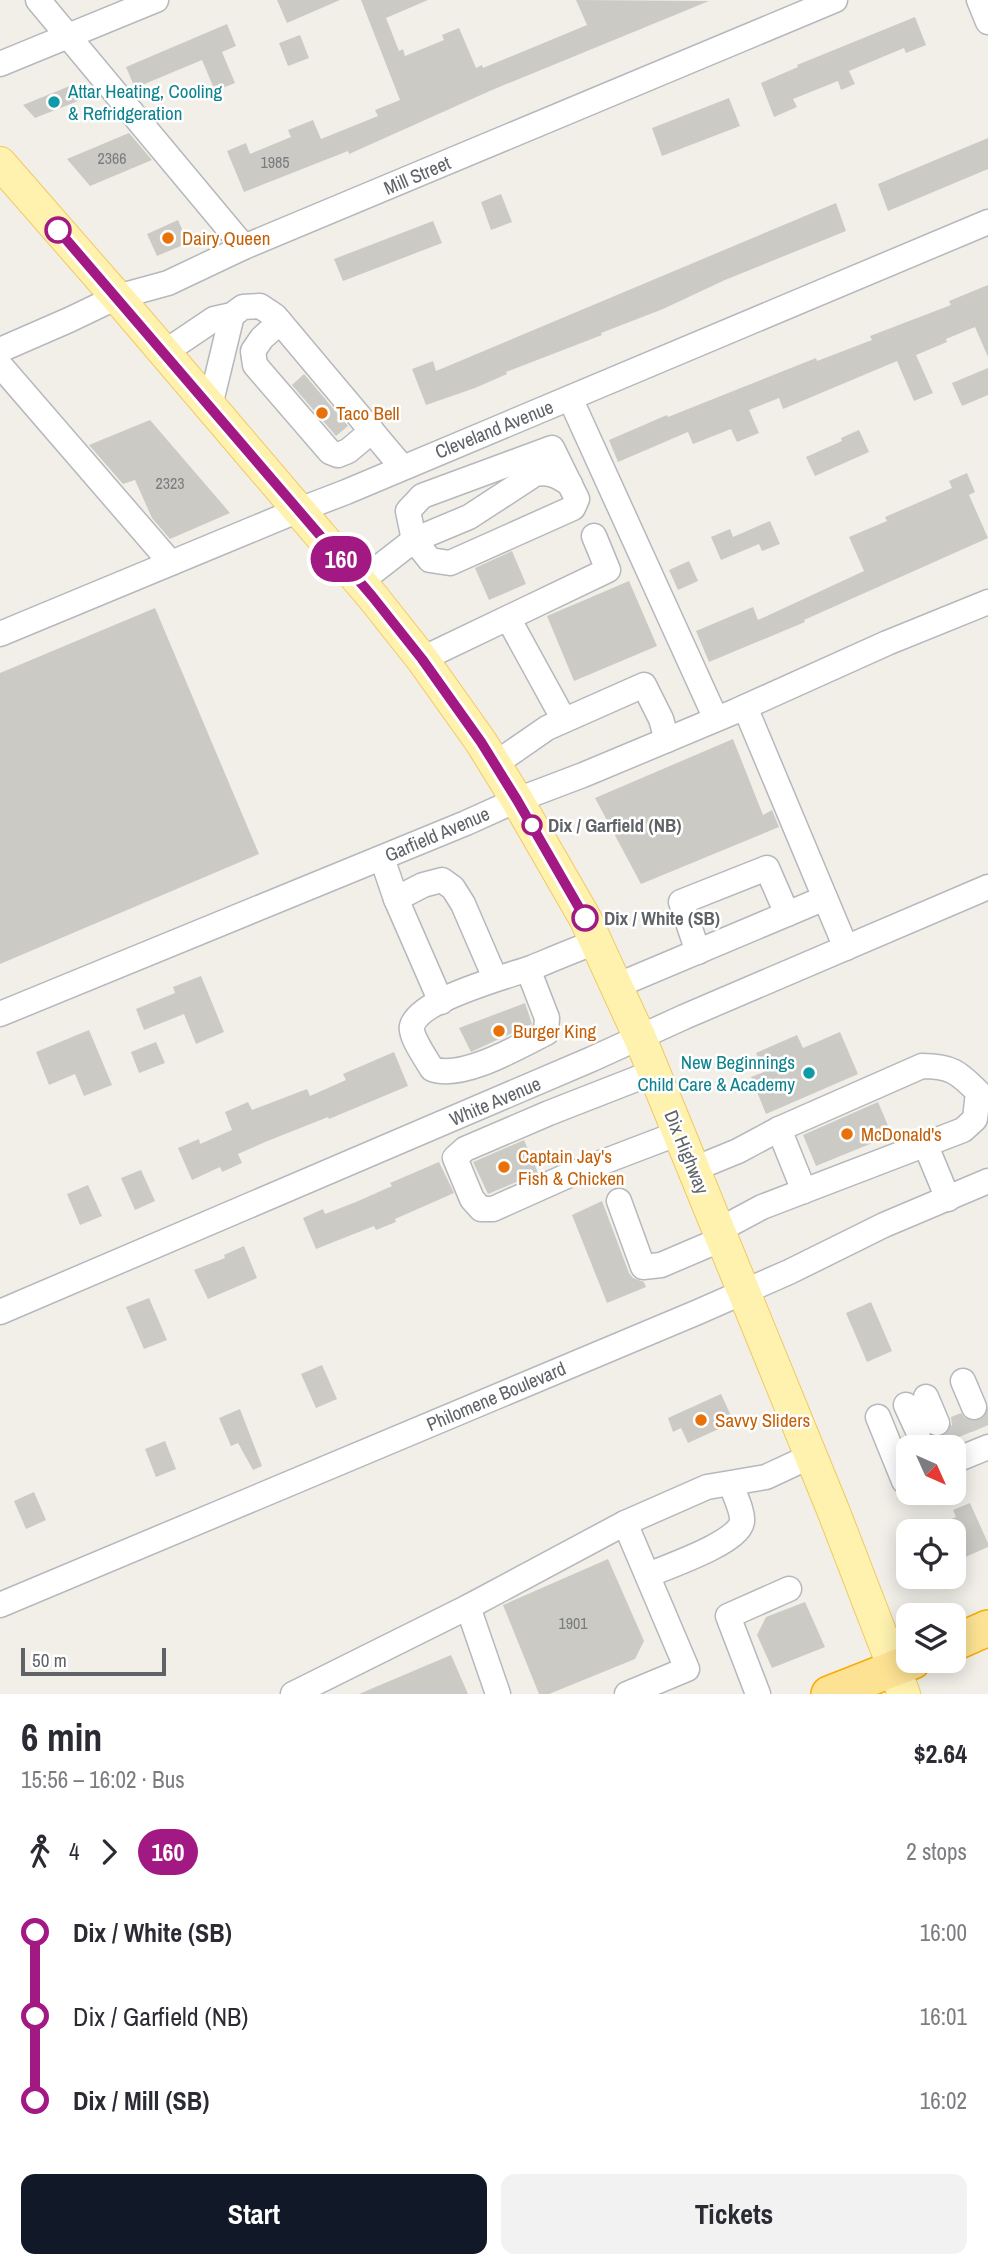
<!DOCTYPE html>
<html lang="en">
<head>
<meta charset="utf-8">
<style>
  body { margin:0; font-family:"Archivo Narrow",sans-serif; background:#f2f2f3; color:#2b2b33; height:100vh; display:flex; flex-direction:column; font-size:26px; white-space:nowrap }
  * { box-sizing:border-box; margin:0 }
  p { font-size:23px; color:#7c7c81 }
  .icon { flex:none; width:38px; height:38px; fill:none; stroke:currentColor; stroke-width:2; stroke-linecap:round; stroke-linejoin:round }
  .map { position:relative; height:1694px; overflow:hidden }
  .sheet { display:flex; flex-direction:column; background:#fff; flex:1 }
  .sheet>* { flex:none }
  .badge { padding:0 14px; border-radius:23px; font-size:24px; line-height:46px }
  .needle { width:46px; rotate:135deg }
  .controls { position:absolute; left:896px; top:1435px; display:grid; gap:14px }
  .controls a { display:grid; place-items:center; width:70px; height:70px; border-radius:14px; background:#fff; box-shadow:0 4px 18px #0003; font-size:35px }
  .scale { position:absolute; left:21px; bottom:18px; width:145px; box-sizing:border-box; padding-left:7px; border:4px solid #5f6368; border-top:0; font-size:19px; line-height:24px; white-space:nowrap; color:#5f6368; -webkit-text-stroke:5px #fff; paint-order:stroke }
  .map>.badge { position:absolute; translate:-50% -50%; box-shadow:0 0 0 4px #fff }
  .legs { display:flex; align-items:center; gap:10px; height:77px; padding:0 21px; font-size:23px }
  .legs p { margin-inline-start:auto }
  .summary { display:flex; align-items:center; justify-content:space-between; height:119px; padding:0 21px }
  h1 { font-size:38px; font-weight:700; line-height:52px }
  .button { display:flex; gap:14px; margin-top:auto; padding:14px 21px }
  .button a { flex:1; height:80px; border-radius:14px; background:#111827; color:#fff; font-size:28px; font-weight:700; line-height:80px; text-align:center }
  .button a+a { background:#f2f2f3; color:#2b2b33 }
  ul { padding:0 21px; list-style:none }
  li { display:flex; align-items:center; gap:24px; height:84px; font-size:26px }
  li i { display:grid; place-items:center; width:10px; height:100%; margin:0 9px; background:currentColor }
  li i::after { content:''; width:18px; height:18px; margin:-9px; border:5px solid; border-radius:50%; background:#fff }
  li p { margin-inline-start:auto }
  li:first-child i { background:linear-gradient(#0000 50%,currentColor 0) }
  li:last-child i { background:linear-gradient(currentColor 50%,#0000 0) }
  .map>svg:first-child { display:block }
  .building { fill:#cccac5 }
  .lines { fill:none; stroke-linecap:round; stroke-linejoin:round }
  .minor-tunnel { stroke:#ccccc8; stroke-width:24; stroke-dasharray:24 12; stroke-linecap:butt }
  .minor-casing { stroke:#b5b8bc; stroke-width:27 }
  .major-casing { stroke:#f2c960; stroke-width:34 }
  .highway-casing { stroke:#f9ab00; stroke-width:38 }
  .minor { stroke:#fff; stroke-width:24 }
  .major { stroke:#fff2af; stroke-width:32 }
  .highway { stroke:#fde293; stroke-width:35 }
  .line-1-casing { stroke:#fff; stroke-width:16 }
  .line-1 { stroke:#a31984; stroke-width:10 }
  .culture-dot { fill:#0f9aa8; stroke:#fff; stroke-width:2.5 }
  .stop-1-dot { fill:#fff; stroke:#a31984; stroke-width:3.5 }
  .food-dot { fill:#e8710a; stroke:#fff; stroke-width:2.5 }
  .labels { text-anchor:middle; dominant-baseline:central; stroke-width:5; stroke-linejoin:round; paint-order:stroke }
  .number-label { font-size:16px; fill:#7a7d7f }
  .culture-label { font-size:19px; fill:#0d838f; stroke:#fff; text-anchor:start }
  .street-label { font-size:19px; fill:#5f6368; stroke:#fff }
  .food-label { font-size:19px; fill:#c56008; stroke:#fff; text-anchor:start }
  .stop-label { font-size:19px; font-weight:bold; fill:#5f6368; stroke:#fff; text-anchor:start }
</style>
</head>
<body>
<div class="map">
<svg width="988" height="1694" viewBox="0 0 988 1694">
  <rect width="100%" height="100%" fill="#f1efe8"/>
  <!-- building -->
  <g class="building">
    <polygon points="277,0 340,0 287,23"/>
    <polygon points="361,0 428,0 386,18 399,51 403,49 405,56 444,40 442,35 459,28 476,68 482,65 483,68 587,25 576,0 709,1 492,90 349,154 348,151 244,192 227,151 246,143 250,154 291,137 288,130 313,120 321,139 378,116 375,110 400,100"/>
    <polygon points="915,17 926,45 906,53 904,48 849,71 855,84 841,90 838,81 793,99 797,107 774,117 761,83 798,67 797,65"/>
    <polygon points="227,24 236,46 222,52 235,83 215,91 202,60 135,88 126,67"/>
    <polygon points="300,35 309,58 288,66 279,43"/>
    <polygon points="72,85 83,99 35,118 23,105"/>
    <polygon points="729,98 740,126 662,156 652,128"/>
    <polygon points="129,133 152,160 90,186 67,159"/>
    <polygon points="988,138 988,169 888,211 878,184"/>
    <polygon points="501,194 512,222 491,230 481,202"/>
    <polygon points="836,203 846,231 725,280 663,309 601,333 602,335 506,372 507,374 475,388 426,405 412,369 433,361 436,371"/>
    <polygon points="178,220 188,243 157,256 147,234"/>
    <polygon points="433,221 442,243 343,281 334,259"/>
    <polygon points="988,285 988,357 975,327 946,339 947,342 916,355 933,393 914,401 897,361 783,409 779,398 749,410 759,433 737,442 731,429 693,444 688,432 618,462 609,440 667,415 668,417 816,358 817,361 872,340 870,336 951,305 949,301"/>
    <polygon points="988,368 988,395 962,406 952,383"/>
    <polygon points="304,374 348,426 336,436 292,385"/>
    <polygon points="150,420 230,513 170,539 152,518 135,480 123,484 89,445"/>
    <polygon points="859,430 869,452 815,476 806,457 842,441 841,438"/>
    <polygon points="967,473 975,492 969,495 988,538 804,620 805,622 709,662 696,631 753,607 758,620 864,571 849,537 887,521 885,517 952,488 949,481"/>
    <polygon points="770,521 780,544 762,551 759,544 721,560 711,537 730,529 733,537"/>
    <polygon points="512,551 526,584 489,600 475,568"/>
    <polygon points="689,561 698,581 678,590 669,570"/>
    <polygon points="629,581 657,646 574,681 547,616"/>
    <polygon points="155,608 259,854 0,964 0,673"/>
    <polygon points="733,739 763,815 772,810 779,827 641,884 595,798"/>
    <polygon points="201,976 224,1032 196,1044 184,1014 144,1030 136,1009 175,993 173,987"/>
    <polygon points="525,1003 532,1024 471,1052 459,1028"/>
    <polygon points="89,1030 112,1085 84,1096 75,1074 49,1085 36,1052"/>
    <polygon points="840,1032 858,1074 766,1114 751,1077 764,1072 756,1053 797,1035 803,1048"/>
    <polygon points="156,1042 165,1063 139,1073 131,1052"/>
    <polygon points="394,1052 408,1086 329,1119 328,1117 265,1142 238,1154 242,1163 222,1172 220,1167 192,1180 178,1148 199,1139 200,1144 232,1130 225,1112 248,1102 252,1110 307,1089 310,1096 346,1080 343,1074"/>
    <polygon points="878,1102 892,1135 816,1166 803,1135"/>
    <polygon points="524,1140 538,1173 488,1194 473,1162"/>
    <polygon points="439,1162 454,1193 395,1219 396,1222 376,1230 374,1226 316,1249 303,1218 323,1209 325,1214 356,1202 392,1186 390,1183"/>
    <polygon points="141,1170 155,1201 135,1210 121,1178"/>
    <polygon points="88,1185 102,1216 80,1225 67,1194"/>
    <polygon points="602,1201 629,1273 633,1278 644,1282 646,1287 607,1303 572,1215"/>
    <polygon points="244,1246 257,1278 208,1299 194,1270 225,1258 224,1255"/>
    <polygon points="149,1298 167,1340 144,1349 126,1307"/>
    <polygon points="871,1302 892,1351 867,1362 846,1313"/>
    <polygon points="322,1365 337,1399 316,1408 301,1374"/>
    <polygon points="721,1394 734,1422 688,1443 681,1428 673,1432 668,1418"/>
    <polygon points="240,1409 262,1466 253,1470 238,1443 231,1446 219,1418"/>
    <polygon points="961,1413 965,1418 972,1422 979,1421 985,1417 988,1425 935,1447 906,1447 902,1437 904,1436 909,1443 916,1446 924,1445 931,1436 942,1437 948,1432 952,1425 951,1417"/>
    <polygon points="165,1441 176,1469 156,1477 145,1449"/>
    <polygon points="34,1492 46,1520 26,1529 14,1501"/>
    <polygon points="970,1503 988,1543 988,1547 954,1562 954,1531 923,1531 956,1517 953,1510"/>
    <polygon points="608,1559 644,1641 635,1659 549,1694 539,1694 503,1605"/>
    <polygon points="805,1602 825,1647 772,1668 757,1635 766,1617"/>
    <polygon points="451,1655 468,1694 359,1694"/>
  </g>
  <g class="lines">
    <!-- minor-tunnel -->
    <g class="minor-tunnel">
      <polyline points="974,1407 983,1427"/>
      <polyline points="937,1423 946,1443"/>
      <polyline points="907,1435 912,1447"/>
    </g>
    <defs>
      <g id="minor">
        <polyline points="38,0 244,247"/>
        <polyline points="979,0 988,22"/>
        <polyline points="0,64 156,0"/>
        <polyline points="280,322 262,338 253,351 255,365 330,452 338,455 348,451 372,431"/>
        <polyline points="0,350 69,320 117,297 168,283 244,247 835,0"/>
        <polyline points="165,352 214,319 232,315 243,307 260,306 275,316 402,467"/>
        <polyline points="0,365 171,563"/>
        <polyline points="570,398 716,719"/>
        <polyline points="210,406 232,315"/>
        <polygon points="552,448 577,499 573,508 450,563 430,560 414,540 408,511 422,496"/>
        <path d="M360 582 414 540 469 517 535 474C549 471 558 476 570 484"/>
        <polyline points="508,618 564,720"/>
        <polyline points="0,634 299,510 346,492 988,222"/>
        <polyline points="422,659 608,570 594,536"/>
        <polyline points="745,707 846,948"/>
        <polyline points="495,764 547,728 644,685 661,719 667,740"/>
        <polyline points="382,858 396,899 423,885 442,880 453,888 463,904 495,978"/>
        <polyline points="396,899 441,1002"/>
        <polyline points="698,952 681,902 767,868 787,914"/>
        <path d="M528 969 547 1018 546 1033C518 1047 462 1080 432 1069 427 1060 409 1035 412 1026 420 999 505 977 531 968 553 959 574 950 596 942"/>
        <polyline points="616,986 825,898"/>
        <polyline points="0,1014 466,823 517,800 583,775 736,711 887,643 988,602"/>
        <polyline points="654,1072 549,1113 465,1149 455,1158 472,1199 481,1209 493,1209 569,1175 679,1133"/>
        <polyline points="779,1129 804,1191"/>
        <polyline points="926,1146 948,1199"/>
        <path d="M694 1169 738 1151 779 1129 922 1066C951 1066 958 1072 978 1092L975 1119 963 1130 762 1207 719 1230"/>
        <polyline points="619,1201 643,1267 661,1265 722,1239"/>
        <polyline points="0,1312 592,1059 684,1017 988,887"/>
        <polyline points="963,1381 974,1407"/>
        <polyline points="926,1397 937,1423"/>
        <polyline points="906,1405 918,1431"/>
        <polyline points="878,1417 904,1481 908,1480"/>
        <polyline points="954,1461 988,1447"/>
        <path d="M648 1575C666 1567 741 1542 742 1521 743 1511 734 1494 731 1484"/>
        <polyline points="0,1605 698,1312 789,1272 884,1225 988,1181"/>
        <polyline points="468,1607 625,1523"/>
        <polyline points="293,1694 468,1607 498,1694"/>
        <polyline points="627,1694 687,1669 625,1523 707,1487 766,1477 811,1456"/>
        <polyline points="758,1694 728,1616 789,1589"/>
      </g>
      <polyline id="major" points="0,163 117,297 372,596 422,659 481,742 517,800 585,918 640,1038 833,1510 904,1694"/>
      <g id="highway">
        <polyline points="954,1643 988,1628"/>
        <polyline points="829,1694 913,1661"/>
      </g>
    </defs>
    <!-- minor casing -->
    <use href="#minor" class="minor-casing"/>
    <!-- major casing -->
    <use href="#major" class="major-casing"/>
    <!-- highway casing -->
    <use href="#highway" class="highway-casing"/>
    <!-- minor -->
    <use href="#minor" class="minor"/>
    <!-- major -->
    <use href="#major" class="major"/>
    <!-- highway -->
    <use href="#highway" class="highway"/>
  </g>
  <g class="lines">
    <defs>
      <polyline id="line-1" points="58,230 372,596 422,659 481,742 517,800 585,918"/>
    </defs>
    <!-- line-1 casing -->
    <use href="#line-1" class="line-1-casing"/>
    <!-- line-1 -->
    <use href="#line-1" class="line-1"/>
  </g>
  <!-- markers -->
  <g class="culture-dot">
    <circle cx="54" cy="102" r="7"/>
    <circle cx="809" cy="1073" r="7"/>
  </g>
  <g class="stop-1-dot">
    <circle cx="58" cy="230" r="12"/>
    <circle cx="532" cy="825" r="9"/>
    <circle cx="585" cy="918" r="12"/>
  </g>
  <g class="food-dot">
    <circle cx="168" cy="238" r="7"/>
    <circle cx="322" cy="413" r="7"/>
    <circle cx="499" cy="1031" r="7"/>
    <circle cx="847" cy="1134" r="7"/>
    <circle cx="504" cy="1167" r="7"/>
    <circle cx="701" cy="1420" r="7"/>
  </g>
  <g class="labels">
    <!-- number labels -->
    <g class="number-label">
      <text x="112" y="158">2366</text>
      <text x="275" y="162">1985</text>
      <text x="170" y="483">2323</text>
      <text x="573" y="1623">1901</text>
    </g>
    <!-- culture labels -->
    <g class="culture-label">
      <text x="68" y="91">Attar Heating, Cooling<tspan x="68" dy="22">&amp; Refridgeration</tspan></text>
      <text x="795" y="1062" text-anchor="end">New Beginnings<tspan x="795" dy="22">Child Care &amp; Academy</tspan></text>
    </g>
    <!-- street labels -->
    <g class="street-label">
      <text transform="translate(417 175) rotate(-23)">Mill Street</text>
      <text transform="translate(494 429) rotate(-22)">Cleveland Avenue</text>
      <text transform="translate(437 834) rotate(-23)">Garfield Avenue</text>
      <text transform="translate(495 1101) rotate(-23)">White Avenue</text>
      <text transform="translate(687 1152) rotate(68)">Dix Highway</text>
      <text transform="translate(496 1396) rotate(-23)">Philomene Boulevard</text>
    </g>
    <!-- food labels -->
    <g class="food-label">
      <text x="182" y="238">Dairy Queen</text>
      <text x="336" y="413">Taco Bell</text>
      <text x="513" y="1031">Burger King</text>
      <text x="861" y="1134">McDonald's</text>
      <text x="518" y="1156">Captain Jay's<tspan x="518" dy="22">Fish &amp; Chicken</tspan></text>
      <text x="715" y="1420">Savvy Sliders</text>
    </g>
    <!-- stop labels -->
    <g class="stop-label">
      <text x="548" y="825">Dix / Garfield (NB)</text>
      <text x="604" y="918">Dix / White (SB)</text>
    </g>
  </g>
</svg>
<div class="controls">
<a><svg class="needle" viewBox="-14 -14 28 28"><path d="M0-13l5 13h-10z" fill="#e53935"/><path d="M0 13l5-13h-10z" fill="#7c7c81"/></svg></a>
<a><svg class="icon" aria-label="locate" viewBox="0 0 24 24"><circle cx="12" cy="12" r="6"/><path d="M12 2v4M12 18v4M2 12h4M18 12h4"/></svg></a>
<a><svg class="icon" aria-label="layers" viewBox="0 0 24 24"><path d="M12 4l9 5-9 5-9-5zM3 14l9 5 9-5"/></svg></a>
</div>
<div class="scale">50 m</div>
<b class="badge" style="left:341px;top:559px;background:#a31984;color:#fff">160</b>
</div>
<section class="sheet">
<div class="summary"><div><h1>6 min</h1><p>15:56 – 16:02 · Bus</p></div><b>$2.64</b></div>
<div class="legs"><svg class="icon" aria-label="walk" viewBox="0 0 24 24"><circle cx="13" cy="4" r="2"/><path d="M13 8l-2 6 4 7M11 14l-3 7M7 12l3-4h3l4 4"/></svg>4<svg class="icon" aria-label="forward" viewBox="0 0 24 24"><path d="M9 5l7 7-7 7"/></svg><b class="badge" style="background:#a31984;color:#fff">160</b><p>2 stops</p></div>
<ul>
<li><i style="color:#a31984"></i><b>Dix / White (SB)</b><p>16:00</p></li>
<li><i style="color:#a31984"></i><span>Dix / Garfield (NB)</span><p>16:01</p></li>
<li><i style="color:#a31984"></i><b>Dix / Mill (SB)</b><p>16:02</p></li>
</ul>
<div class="button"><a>Start</a><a>Tickets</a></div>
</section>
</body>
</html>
